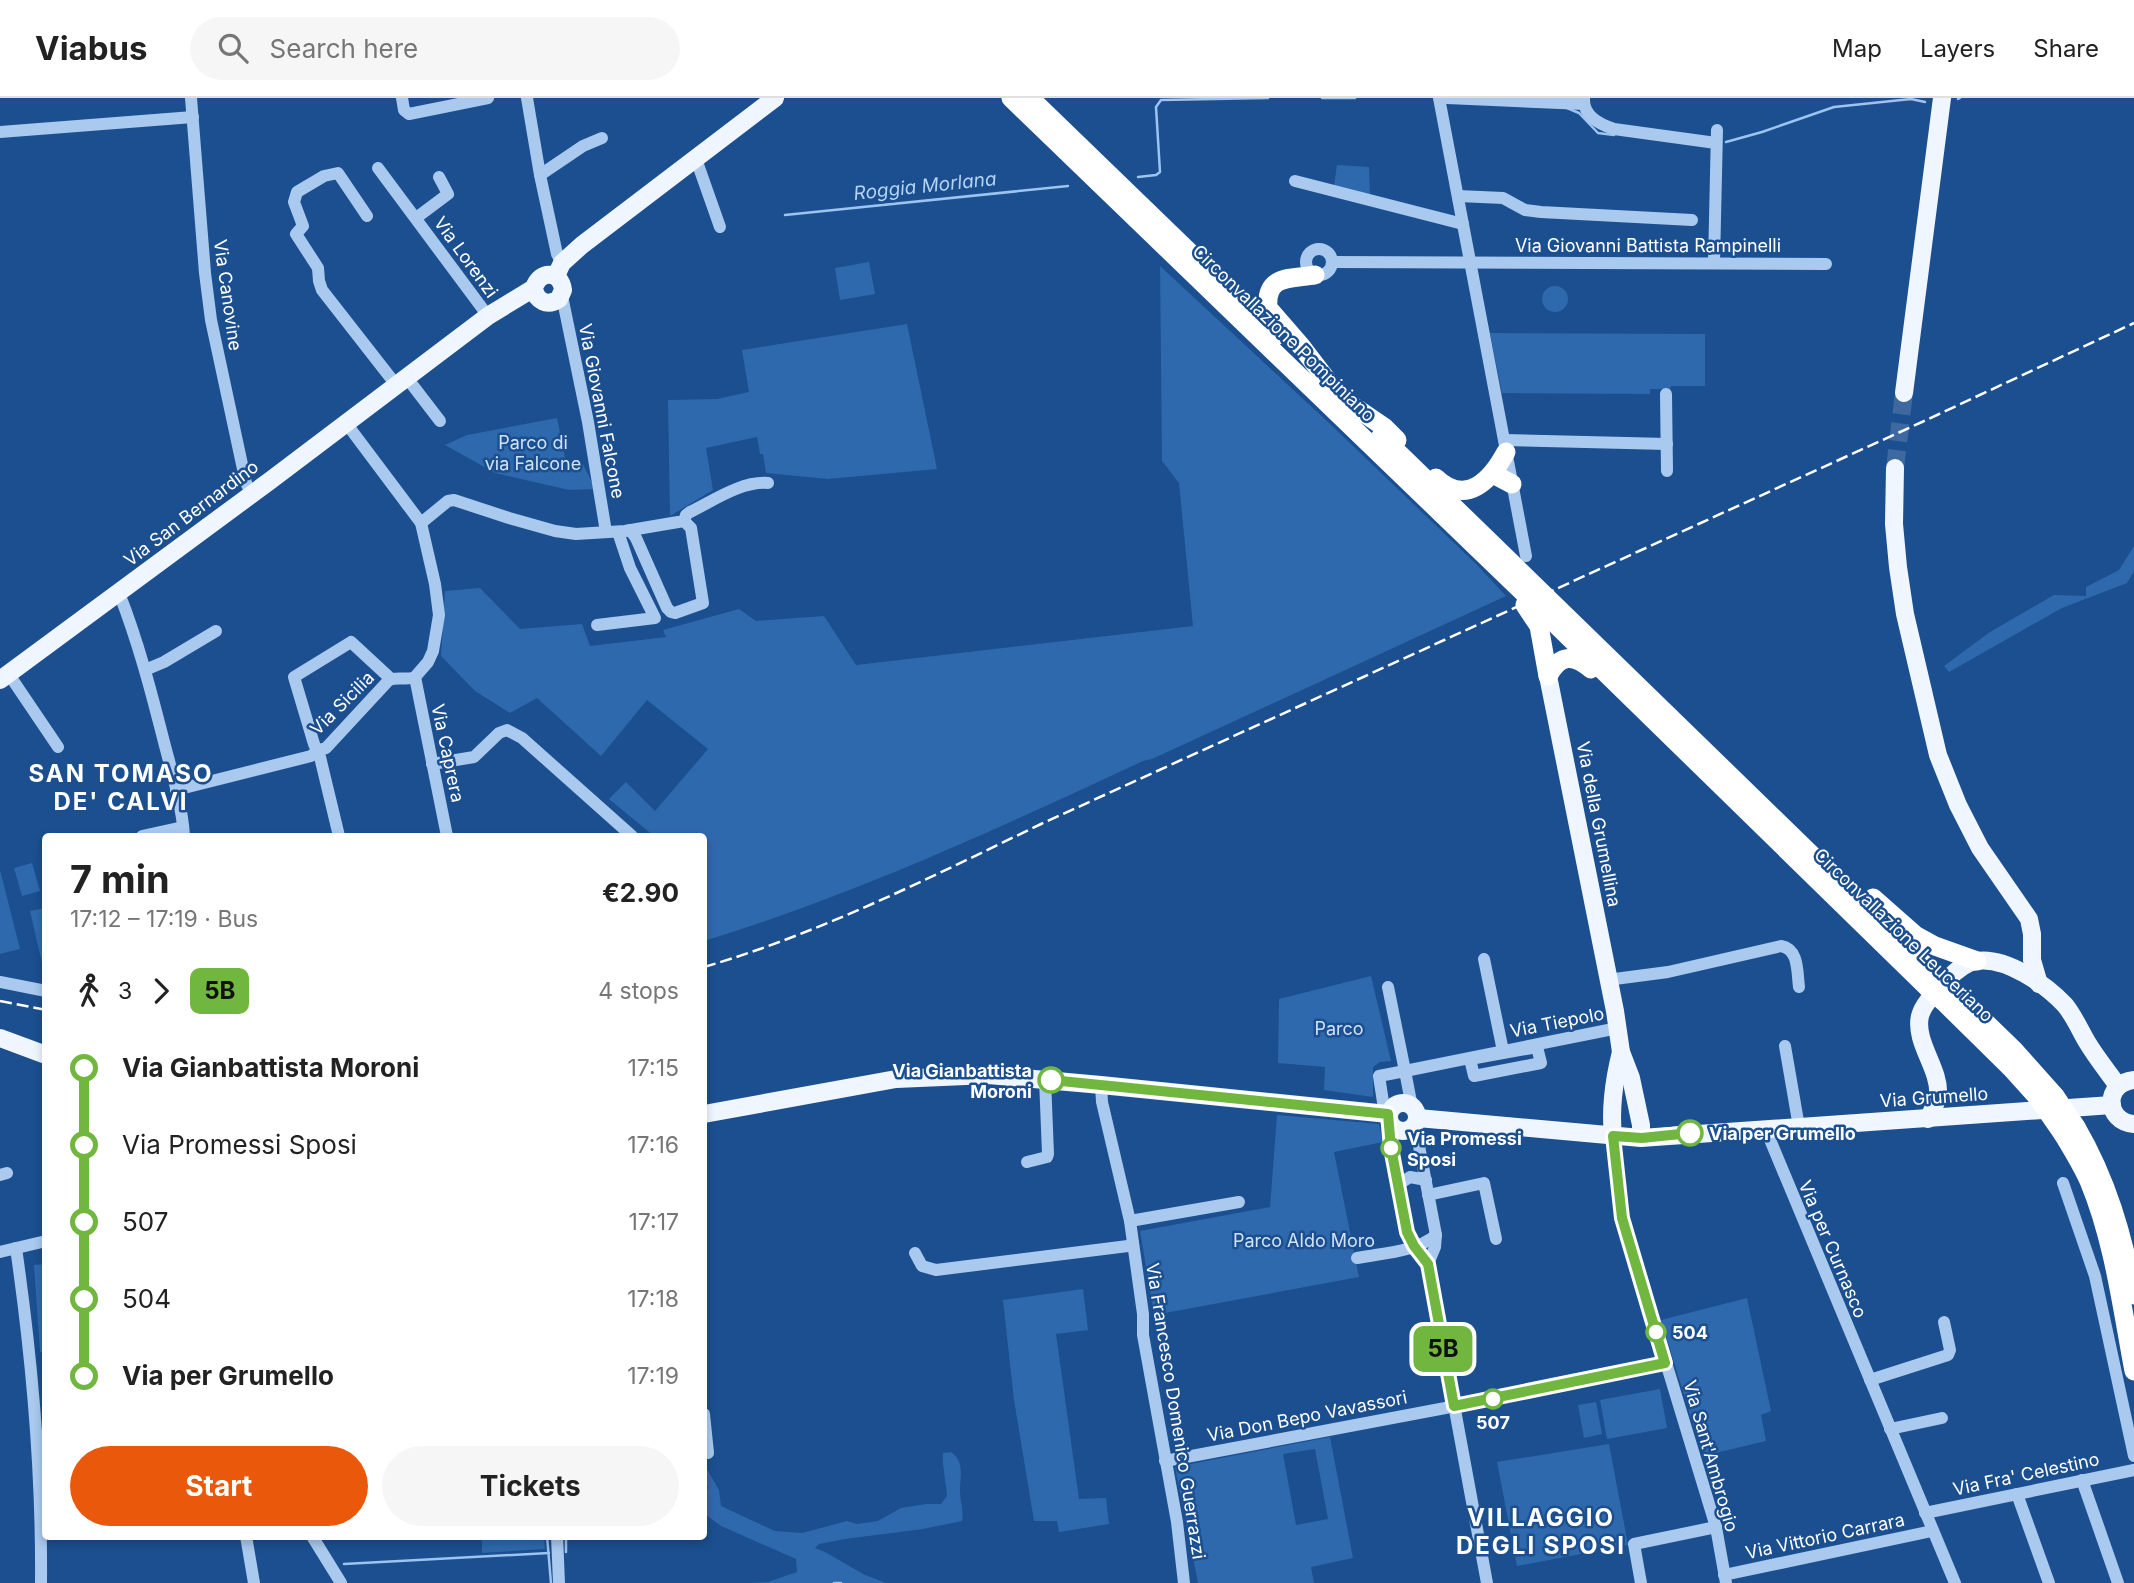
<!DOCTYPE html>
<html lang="en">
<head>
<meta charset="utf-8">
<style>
  body { margin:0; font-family:Inter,sans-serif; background:#f6f6f6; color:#222; height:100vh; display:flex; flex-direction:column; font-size:26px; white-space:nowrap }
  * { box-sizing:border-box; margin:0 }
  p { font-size:23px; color:#767676 }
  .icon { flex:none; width:38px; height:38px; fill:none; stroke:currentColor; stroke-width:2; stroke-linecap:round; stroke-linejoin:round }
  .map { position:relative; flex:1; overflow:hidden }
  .sheet { position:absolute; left:42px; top:735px; width:665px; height:707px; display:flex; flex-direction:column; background:#fff; border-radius:7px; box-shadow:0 4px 10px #0003 }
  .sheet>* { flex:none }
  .badge { padding:0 14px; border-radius:10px; font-size:24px; line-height:46px }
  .map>.badge { position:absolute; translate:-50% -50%; box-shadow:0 0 0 4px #fff }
  .legs { display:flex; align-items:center; gap:10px; height:77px; padding:0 28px; font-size:23px }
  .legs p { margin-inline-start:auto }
  .head { display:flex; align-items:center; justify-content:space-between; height:119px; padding:0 28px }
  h1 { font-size:38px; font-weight:700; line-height:52px }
  .action { display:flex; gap:14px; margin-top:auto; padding:14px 28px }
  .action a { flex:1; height:80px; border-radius:42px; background:#ea580c; color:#fff; font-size:28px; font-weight:700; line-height:80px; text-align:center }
  .action a+a { background:#f6f6f6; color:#222 }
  ul { padding:0 28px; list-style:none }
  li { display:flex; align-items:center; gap:24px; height:77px; font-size:26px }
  li i { display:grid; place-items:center; width:10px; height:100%; margin:0 9px; background:currentColor }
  li i::after { content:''; width:18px; height:18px; margin:-9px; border:5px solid; border-radius:50%; background:#fff }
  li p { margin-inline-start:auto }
  li:first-child i { background:linear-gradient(#0000 50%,currentColor 0) }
  li:last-child i { background:linear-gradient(currentColor 50%,#0000 0) }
  header { display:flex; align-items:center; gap:42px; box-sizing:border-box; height:98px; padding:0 35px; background:#fff; border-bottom:2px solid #e0e0e0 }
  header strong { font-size:33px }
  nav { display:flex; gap:38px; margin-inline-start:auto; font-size:24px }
  .search { width:490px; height:63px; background:#f6f6f6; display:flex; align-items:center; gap:18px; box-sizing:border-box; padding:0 24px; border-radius:38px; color:#767676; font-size:26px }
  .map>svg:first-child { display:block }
  .green { fill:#2e69ad; fill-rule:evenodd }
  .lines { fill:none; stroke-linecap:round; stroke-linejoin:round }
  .stream { stroke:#9cc4f0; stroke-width:2.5 }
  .major-tunnel { stroke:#3d69a0; stroke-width:18; stroke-dasharray:18 9; stroke-linecap:butt }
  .minor { stroke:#a9c9ee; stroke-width:12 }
  .major { stroke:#f0f6ff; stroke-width:18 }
  .highway { stroke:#fff; stroke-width:19 }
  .rail { stroke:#fff; stroke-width:2.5; stroke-dasharray:12 5; stroke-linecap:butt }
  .highway-bridge { stroke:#fff; stroke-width:19 }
  .line-1-casing { stroke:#fff; stroke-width:16 }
  .line-1 { stroke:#71b73f; stroke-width:10 }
  .stop-1-dot { fill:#fff; stroke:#71b73f; stroke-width:3.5 }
  .labels { text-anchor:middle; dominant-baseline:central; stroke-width:5; stroke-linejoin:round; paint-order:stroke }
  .street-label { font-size:18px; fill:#fff; stroke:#1b4f8f }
  .park-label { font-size:18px; fill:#cfe3fa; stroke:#1b4f8f }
  .stop-label { font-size:18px; font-weight:bold; fill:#fff; stroke:#1b4f8f; text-anchor:start }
  .water-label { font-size:19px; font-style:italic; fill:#b5d3f5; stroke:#1b4f8f }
  .district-label { font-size:24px; font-weight:bold; letter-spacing:2px; fill:#fff; stroke:#1b4f8f }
</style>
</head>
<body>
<header>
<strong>Viabus</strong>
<div class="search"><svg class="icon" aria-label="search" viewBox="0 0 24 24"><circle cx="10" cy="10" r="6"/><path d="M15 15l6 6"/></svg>Search here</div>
<nav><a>Map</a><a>Layers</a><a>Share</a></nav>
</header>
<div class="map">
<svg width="2134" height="1485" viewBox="0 0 2134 1485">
  <rect width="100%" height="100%" fill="#1b4f8f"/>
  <!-- green -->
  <g class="green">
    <polygon points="1337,67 1369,69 1370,97 1334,88"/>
    <polygon points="869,164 875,196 840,202 835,170"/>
    <path d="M1160 168 1329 325 1475 465 1506 498 1152 661 1143 663C999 730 855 797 704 843V738H654L609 701 626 684 655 713 708 651 647 602 601 658 537 600 510 615 475 593 441 558 445 493 480 490 520 531 582 526 590 548 666 539 663 532 739 511 756 523 824 518 856 567 1193 528 1179 385 1162 363Z"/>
    <circle cx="1555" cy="201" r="13"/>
    <polygon points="907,226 937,371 828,381 766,375 763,356 760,356 757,339 706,350 713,392 670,418 668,302 717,301 749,294 742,252"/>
    <polygon points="1490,235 1705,236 1705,288 1671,288 1670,291 1650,291 1650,296 1502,295"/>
    <polygon points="557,320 567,369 583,366 595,391 569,392 495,375 445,347 467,337"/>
    <polygon points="2134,448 2134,473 2127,485 2062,510 1949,574 1944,568 1990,534 2054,497 2086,498 2086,489 2119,472"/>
    <polygon points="32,765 40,793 22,798 14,770"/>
    <polygon points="0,772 20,851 0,856"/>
    <polygon points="45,810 45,865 42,865 30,813"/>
    <polygon points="1371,878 1391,963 1380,964 1373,969 1373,999 1324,992 1325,969 1278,965 1279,901"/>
    <polygon points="1277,1017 1379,1026 1383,1044 1334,1054 1359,1179 1154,1217 1140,1133 1270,1109"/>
    <polygon points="45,1166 45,1254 40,1254 34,1167"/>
    <polygon points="1083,1191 1088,1232 1056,1236 1079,1401 1106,1400 1109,1426 1059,1434 1057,1423 1034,1423 1014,1302 1003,1202"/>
    <polygon points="1747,1200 1771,1313 1761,1317 1766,1343 1703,1358 1661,1222"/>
    <polygon points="1660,1291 1667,1330 1607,1341 1600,1302"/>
    <polygon points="1596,1304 1602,1336 1584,1340 1578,1307"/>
    <path d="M1330 1339 1353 1460 1311 1469 1314 1485H1198L1175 1369ZM1315 1351 1328 1421 1296 1427 1283 1356Z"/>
    <polygon points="1609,1346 1628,1447 1517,1468 1497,1364"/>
    <path d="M951 1354C965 1364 960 1378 960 1393 960 1404 964 1412 962 1423L923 1431 845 1441 819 1446 815 1450 825 1454 865 1477 886 1485H749L768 1484 797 1474 796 1461 721 1428 705 1416V1400L708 1389 704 1384V1366L719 1392 721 1408 775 1433 802 1435 847 1423 857 1426 878 1423 901 1410 926 1406H941L947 1398C946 1383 942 1369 943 1355Z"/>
    <polygon points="482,1439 544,1439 545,1451 482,1455"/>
  </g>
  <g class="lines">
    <!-- stream -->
    <g class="stream">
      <polyline points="1322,0 1355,0"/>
      <polyline points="1958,1 1960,0"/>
      <polyline points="1567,10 1579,15 1598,35 1614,37"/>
      <polyline points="1726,44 1762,34 1834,9 1911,1 1925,4"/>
      <polyline points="1138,79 1156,77 1160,74 1156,9 1161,2 1268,0"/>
      <polyline points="785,117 1068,88"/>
      <polyline points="547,1438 551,1485"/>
      <polyline points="566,1438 566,1454"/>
      <polyline points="344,1466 549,1455"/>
      <polyline points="834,1485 841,1485"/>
    </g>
    <!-- major-tunnel -->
    <polyline class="major-tunnel" points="1895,370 1904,295"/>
    <!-- minor -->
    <g class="minor">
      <polyline points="191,0 205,175 211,222 246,385 252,396"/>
      <polyline points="402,0 404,12 409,16 488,0"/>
      <polyline points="527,0 540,77 557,156 562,165"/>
      <polyline points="1439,0 1526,458"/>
      <polyline points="1447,0 1584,6"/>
      <path d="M1584 0C1583 18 1599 26 1614 31L1716 45"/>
      <polyline points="0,34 193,19"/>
      <polyline points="696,61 720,129"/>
      <polyline points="378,70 488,218"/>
      <polyline points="540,77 583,48 602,40"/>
      <polyline points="1295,83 1463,126"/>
      <polyline points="1458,98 1503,100 1525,112 1541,114 1692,122"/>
      <polyline points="367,118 338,75 324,78 297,94 294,104 303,128 296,136 318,170 319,183 322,192 397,288"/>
      <polyline points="416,120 448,96 439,79"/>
      <circle cx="1319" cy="164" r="13"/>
      <polyline points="1332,164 1826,166"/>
      <polyline points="1714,165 1717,32"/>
      <polyline points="562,198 588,324 606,434"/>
      <polyline points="407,280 440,323"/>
      <polyline points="1666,296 1667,373"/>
      <polyline points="346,325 421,425 435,486 439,517 433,553 428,564 415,579"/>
      <polyline points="1504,342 1667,346"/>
      <path d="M421 425 448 403 454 402 509 420 555 433 576 436 625 433 684 423 686 417 690 414C713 403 741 383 768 385"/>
      <polyline points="630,432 636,440 667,510 671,514 675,515 703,505 691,430 684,423"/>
      <path d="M119 495C138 543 151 593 164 644 172 675 182 707 184 738"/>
      <polyline points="597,527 655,520 630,470 618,434"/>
      <polyline points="145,572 164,564 216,533"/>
      <polyline points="8,575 58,649"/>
      <polyline points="415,579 447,738"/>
      <polyline points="432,666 474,659 499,635 507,632 522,640 632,738"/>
      <path d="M176 692 311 658 317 653 326 650 389 582C398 578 407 583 415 579"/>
      <polyline points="142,738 183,729"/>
      <polyline points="339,738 320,659 314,646 294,579 351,544 391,581"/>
      <polyline points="1484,861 1503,953"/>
      <path d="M1607 882 1668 874 1781 848C1799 851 1797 874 1799 889"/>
      <polyline points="0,884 46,893"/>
      <polyline points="1388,889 1405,973 1618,930"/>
      <polyline points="1785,948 1799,1029"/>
      <polygon points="1537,949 1541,965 1474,978 1470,961"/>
      <polyline points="1101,987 1102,1004 1130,1123 1143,1216 1143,1237 1177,1424 1184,1485"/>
      <polyline points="1389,1013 1383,1004 1379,978 1405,973 1411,1004 1416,1011"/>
      <polyline points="1390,1026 1388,1031 1391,1050 1407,1134 1414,1148 1428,1166 1487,1485"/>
      <polyline points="1415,1027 1436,1137 1435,1149 1428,1166"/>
      <polyline points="1766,1032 1955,1485"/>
      <polyline points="1613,1038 1622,1120 1716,1429 1726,1485"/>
      <polyline points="1027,1064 1047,1059 1048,1056 1045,981"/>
      <polyline points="0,1077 7,1075"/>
      <polyline points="2063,1085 2095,1178 2134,1358"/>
      <polyline points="1399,1086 1410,1079 1426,1082"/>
      <polyline points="1428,1097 1484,1085 1496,1141"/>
      <polyline points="1130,1123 1239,1104"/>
      <path d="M16 1150C32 1261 42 1373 41 1485"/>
      <polyline points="0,1154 46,1143"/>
      <polyline points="915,1155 922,1168 936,1172 1128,1148 1133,1145"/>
      <path d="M1357 1160C1382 1155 1416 1154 1436 1137"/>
      <polyline points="1870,1282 1948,1257 1950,1252 1944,1224"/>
      <polyline points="704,1316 708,1355"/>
      <polyline points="1890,1331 1942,1320"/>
      <polyline points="1165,1363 1493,1301 1666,1265"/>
      <polyline points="2082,1382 2118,1485"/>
      <polyline points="2017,1396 2049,1485"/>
      <polyline points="1925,1415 2134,1372"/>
      <polyline points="246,1438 254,1485"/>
      <polyline points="312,1438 341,1485"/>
      <polyline points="557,1438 559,1485"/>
      <polyline points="1724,1477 1932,1433"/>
      <polyline points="1641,1485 1634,1446 1716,1429"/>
    </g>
    <!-- major -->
    <g class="major">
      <polyline points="556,178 562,165 582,147 775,0"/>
      <polyline points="1904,295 1942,0"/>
      <polyline points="1895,370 1894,426 1898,469 1905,516 1938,657 1958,707 1980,750 2029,821 2032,836 2032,862 2039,886"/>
      <polyline points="1548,578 1615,913 1621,954 1631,980 1641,1027 1641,1040"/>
      <path d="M0 582 271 382 488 218 534 190C540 171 561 173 563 192L559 201C547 209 536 203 534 190"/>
      <polyline points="0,940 46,957"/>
      <path d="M2134 982C2104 985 2104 1023 2134 1026"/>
      <circle cx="1403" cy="1019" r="14"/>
      <polyline points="704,1016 896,981 989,977 1101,987 1388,1016"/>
      <polyline points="1418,1020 1641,1040 2112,1007"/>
      <path d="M1928 1021C1932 1013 1937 1005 1938 996 1940 971 1914 944 1920 918 1924 903 1940 891 1949 880 1957 872 1965 865 1976 863 2006 858 2046 887 2065 907 2074 918 2080 932 2087 944 2096 959 2108 974 2118 988"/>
      <path d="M1613 1038C1610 1010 1614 982 1621 954"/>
    </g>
    <!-- highway -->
    <g class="highway">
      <polyline points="1011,0 1529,500 1927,889"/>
      <polyline points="1030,0 1276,238"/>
      <path d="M1315 177C1292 181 1265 176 1268 210L1301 248 1340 299 1384 329 1397 342"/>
      <polyline points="1381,338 1936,878"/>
      <polyline points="1493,376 1512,386"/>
      <path d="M1436 380C1466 409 1491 382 1506 354"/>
      <polyline points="1525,507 1539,528 1548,578"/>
      <path d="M1548 578C1560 556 1573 556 1591 571"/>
      <polyline points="1873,800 1915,837 1935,848 1977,863"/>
      <polyline points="1953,893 2014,952 2055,998"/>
      <polyline points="1943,903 2011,970 2038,1000"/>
      <path d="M2076 1029C2107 1082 2123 1138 2134 1197"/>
      <path d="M2063 1036C2072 1051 2082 1067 2089 1083 2114 1143 2122 1210 2134 1273"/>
    </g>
    <!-- rail -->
    <g class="rail">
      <path d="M704 869C821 835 931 779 1041 726L1922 324 2134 225"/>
      <polyline points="0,903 46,912"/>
    </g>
    <!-- highway-bridge -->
    <g class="highway-bridge">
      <polyline points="1936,878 1953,893"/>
      <polyline points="1927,889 1943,903"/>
      <polyline points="2055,998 2076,1029"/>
      <polyline points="2038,1000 2063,1036"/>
    </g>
  </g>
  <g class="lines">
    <defs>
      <polyline id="line-1" points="1051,982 1388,1016 1391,1050 1407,1134 1414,1148 1428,1166 1454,1308 1665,1265 1622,1120 1613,1038 1642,1040 1690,1035"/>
    </defs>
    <!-- line-1 casing -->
    <use href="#line-1" class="line-1-casing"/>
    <!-- line-1 -->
    <use href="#line-1" class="line-1"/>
  </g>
  <!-- markers -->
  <g class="stop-1-dot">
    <circle cx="1051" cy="982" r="12"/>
    <circle cx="1690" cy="1035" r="12"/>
    <circle cx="1391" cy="1050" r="9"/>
    <circle cx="1656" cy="1234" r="9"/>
    <circle cx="1493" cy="1301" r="9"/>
  </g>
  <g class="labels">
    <!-- street labels -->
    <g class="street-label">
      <text x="1648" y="147">Via Giovanni Battista Rampinelli</text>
      <text transform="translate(466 159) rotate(54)">Via Lorenzi</text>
      <text transform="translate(228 197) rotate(82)">Via Canovine</text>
      <text transform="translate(1284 235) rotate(44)">Circonvallazione Pompiniano</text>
      <text transform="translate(602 313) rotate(79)">Via Giovanni Falcone</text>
      <text transform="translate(191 415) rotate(-37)">Via San Bernardino</text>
      <text transform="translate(342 605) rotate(-45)">Via Sicilia</text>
      <text transform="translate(448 655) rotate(78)">Via Caprera</text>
      <text transform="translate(1599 726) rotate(79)">Via della Grumellina</text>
      <text transform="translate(1904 837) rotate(44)">Circonvallazione Leuceriano</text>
      <text transform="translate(1557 924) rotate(-11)">Via Tiepolo</text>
      <text transform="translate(1934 999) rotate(-4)">Via Grumello</text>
      <text transform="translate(1833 1151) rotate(67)">Via per Curnasco</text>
      <text transform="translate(1176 1313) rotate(81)">Via Francesco Domenico Guerrazzi</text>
      <text transform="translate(1307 1318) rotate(-11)">Via Don Bepo Vavassori</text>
      <text transform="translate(1711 1358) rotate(74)">Via Sant'Ambrogio</text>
      <text transform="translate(2026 1376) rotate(-12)">Via Fra' Celestino</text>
      <text transform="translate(1825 1438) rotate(-12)">Via Vittorio Carrara</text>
    </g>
    <!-- park labels -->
    <g class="park-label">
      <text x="533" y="344">Parco di<tspan x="533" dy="21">via Falcone</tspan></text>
      <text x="1339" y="930">Parco</text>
      <text x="1304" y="1142">Parco Aldo Moro</text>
    </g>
    <!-- stop labels -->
    <g class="stop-label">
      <text x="1032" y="972" text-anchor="end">Via Gianbattista<tspan x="1032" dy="21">Moroni</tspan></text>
      <text x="1709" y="1035">Via per Grumello</text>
      <text x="1407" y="1040">Via Promessi<tspan x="1407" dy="21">Sposi</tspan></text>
      <text x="1672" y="1234">504</text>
      <text x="1493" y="1324" text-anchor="middle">507</text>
    </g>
    <!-- water labels -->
    <g class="water-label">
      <text transform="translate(925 88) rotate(-6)">Roggia Morlana</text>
    </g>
    <!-- district labels -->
    <g class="district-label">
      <text x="121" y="675">SAN TOMASO<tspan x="121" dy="28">DE' CALVI</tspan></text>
      <text x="1541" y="1419">VILLAGGIO<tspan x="1541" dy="28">DEGLI SPOSI</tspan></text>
    </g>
  </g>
</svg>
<b class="badge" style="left:1443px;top:1251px;background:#71b73f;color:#111">5B</b>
<section class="sheet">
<div class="head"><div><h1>7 min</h1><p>17:12 – 17:19 · Bus</p></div><b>€2.90</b></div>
<div class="legs"><svg class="icon" aria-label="walk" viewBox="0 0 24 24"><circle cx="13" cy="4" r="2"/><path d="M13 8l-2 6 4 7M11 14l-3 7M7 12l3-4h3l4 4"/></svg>3<svg class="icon" aria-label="forward" viewBox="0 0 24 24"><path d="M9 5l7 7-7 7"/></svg><b class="badge" style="background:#71b73f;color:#111">5B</b><p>4 stops</p></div>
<ul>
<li><i style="color:#71b73f"></i><b>Via Gianbattista Moroni</b><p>17:15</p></li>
<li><i style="color:#71b73f"></i><span>Via Promessi Sposi</span><p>17:16</p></li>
<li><i style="color:#71b73f"></i><span>507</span><p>17:17</p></li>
<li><i style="color:#71b73f"></i><span>504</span><p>17:18</p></li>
<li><i style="color:#71b73f"></i><b>Via per Grumello</b><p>17:19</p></li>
</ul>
<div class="action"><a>Start</a><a>Tickets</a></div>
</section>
</div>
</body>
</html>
